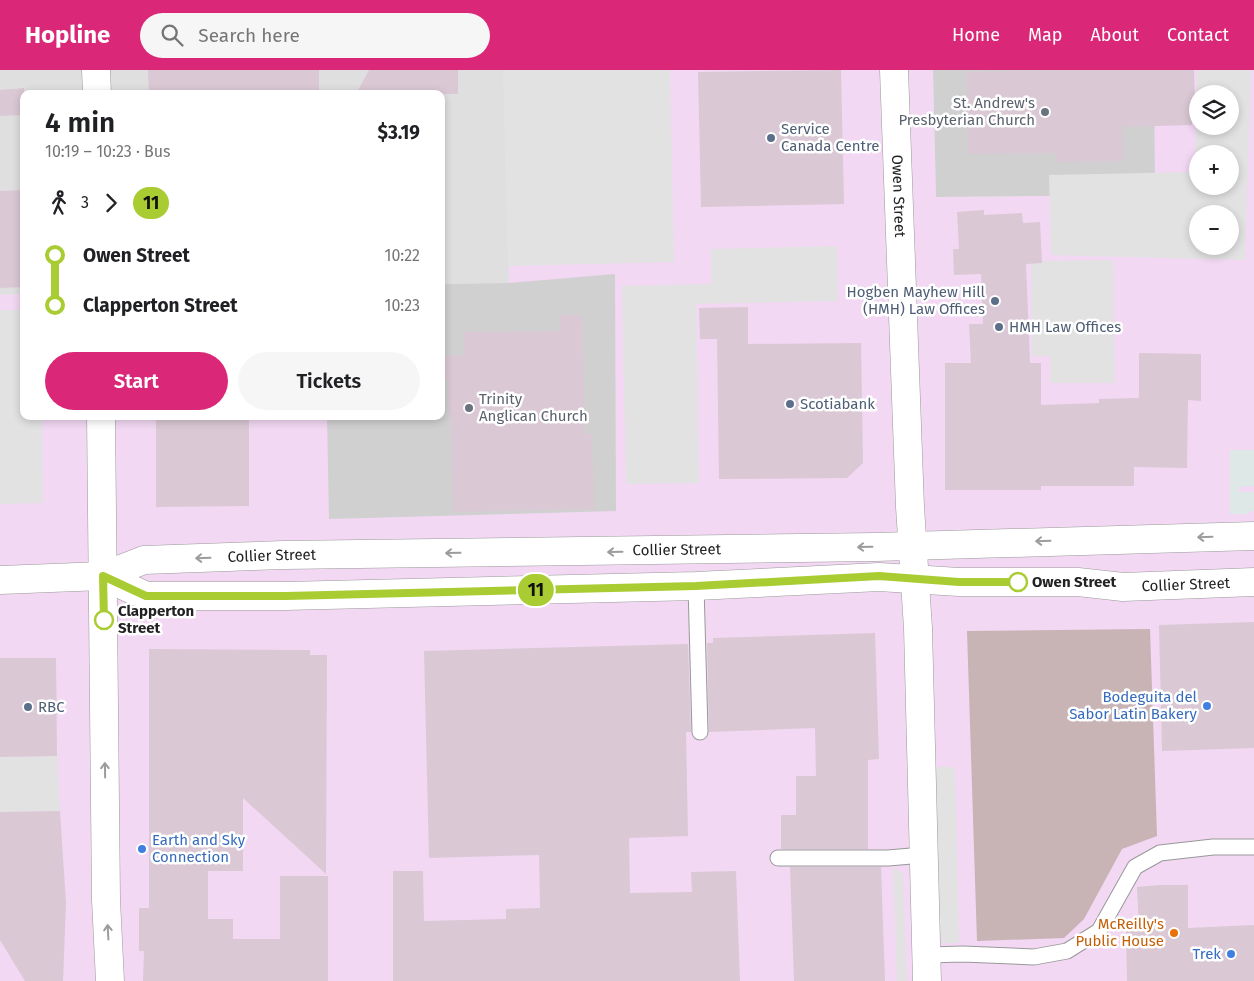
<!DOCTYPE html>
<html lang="en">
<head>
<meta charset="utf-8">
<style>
  body { margin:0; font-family:"Fira Sans",sans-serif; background:#f6f6f6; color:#202124; height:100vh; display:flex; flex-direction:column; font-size:19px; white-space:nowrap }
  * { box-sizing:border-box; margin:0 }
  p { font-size:16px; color:#757577 }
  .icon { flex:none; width:28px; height:28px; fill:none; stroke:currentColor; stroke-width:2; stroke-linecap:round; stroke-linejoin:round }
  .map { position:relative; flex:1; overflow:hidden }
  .details { position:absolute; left:20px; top:20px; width:425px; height:330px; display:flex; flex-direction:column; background:#fff; border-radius:10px; box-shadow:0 2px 8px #0003 }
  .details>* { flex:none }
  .badge { padding:0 10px; border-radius:16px; font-size:18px; line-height:32px }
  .tools { position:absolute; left:1189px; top:15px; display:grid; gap:10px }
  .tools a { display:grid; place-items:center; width:50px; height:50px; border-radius:50%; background:#fff; box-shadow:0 2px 8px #0003; font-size:25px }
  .map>.badge { position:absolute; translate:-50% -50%; box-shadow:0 0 0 2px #fff }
  .legs { display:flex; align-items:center; gap:8px; height:55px; padding:0 25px; font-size:16px }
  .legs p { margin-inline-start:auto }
  .summary { display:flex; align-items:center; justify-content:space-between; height:85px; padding:0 25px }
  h1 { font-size:28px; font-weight:600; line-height:38px }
  .action { display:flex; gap:10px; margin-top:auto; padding:10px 25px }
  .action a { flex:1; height:58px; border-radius:30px; background:#db2777; color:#fff; font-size:20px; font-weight:600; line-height:58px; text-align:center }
  .action a+a { background:#f6f6f6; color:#202124 }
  ul { padding:0 25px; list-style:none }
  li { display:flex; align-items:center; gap:18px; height:50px; font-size:19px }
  li i { display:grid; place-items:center; width:8px; height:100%; margin:0 6px; background:currentColor }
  li i::after { content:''; width:12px; height:12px; margin:-6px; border:4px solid; border-radius:50%; background:#fff }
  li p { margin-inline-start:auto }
  li:first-child i { background:linear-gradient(#0000 50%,currentColor 0) }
  li:last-child i { background:linear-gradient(currentColor 50%,#0000 0) }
  header { display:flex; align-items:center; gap:30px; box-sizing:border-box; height:70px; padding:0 25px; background:#db2777; color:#fff }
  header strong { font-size:24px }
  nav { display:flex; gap:28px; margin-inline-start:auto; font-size:18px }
  .search { width:350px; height:45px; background:#f6f6f6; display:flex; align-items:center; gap:12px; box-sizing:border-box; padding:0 18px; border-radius:28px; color:#757577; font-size:19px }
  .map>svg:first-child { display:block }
  .residential { fill:#e0dfe0 }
  .commercial { fill:#f2d8f3; fill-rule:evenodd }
  .religious { fill:#d0d0d0 }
  .construction { fill:#c8b3b5 }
  .parking { fill:#e2e2e2; fill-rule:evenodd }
  .plaza { fill:#dde8e7 }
  .building { fill:#dac8d4 }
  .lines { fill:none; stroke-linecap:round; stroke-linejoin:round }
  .service-casing { stroke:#999; stroke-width:17 }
  .minor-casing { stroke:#999; stroke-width:29 }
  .tertiary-casing { stroke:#999; stroke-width:29 }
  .service { stroke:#fff; stroke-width:15 }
  .minor { stroke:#fff; stroke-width:28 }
  .tertiary { stroke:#fff; stroke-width:28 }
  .oneway { stroke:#9c9c9c }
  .line-1-casing { stroke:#fff; stroke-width:11 }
  .line-1 { stroke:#ac3; stroke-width:8 }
  .worship-dot { fill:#6b7280; stroke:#fff; stroke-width:2 }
  .service-dot { fill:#5c6f8a; stroke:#fff; stroke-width:2 }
  .stop-1-dot { fill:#fff; stroke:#ac3; stroke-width:2.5 }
  .shop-dot { fill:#3f7fe0; stroke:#fff; stroke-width:2 }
  .food-dot { fill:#e8710a; stroke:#fff; stroke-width:2 }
  .labels { text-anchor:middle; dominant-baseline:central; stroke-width:5; stroke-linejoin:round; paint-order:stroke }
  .worship-label { font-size:15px; fill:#5b616d; stroke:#fff; text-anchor:end }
  .service-label { font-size:15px; fill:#4e5e75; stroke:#fff; text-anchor:start }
  .street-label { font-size:15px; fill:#222; stroke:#fff }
  .stop-label { font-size:15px; font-weight:bold; fill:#222; stroke:#fff; text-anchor:start }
  .shop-label { font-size:15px; fill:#366cbe; stroke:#fff; text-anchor:end }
  .food-label { font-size:15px; fill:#c56008; stroke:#fff; text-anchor:end }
</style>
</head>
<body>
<header>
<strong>Hopline</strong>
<div class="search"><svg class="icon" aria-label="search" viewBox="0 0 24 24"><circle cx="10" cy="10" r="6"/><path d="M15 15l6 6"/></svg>Search here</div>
<nav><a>Home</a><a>Map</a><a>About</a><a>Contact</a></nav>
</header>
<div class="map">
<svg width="1254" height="911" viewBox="0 0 1254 911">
  <rect width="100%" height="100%" fill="#f2e9ed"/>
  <!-- residential -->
  <polygon class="residential" points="0,0 508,0 509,213 441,214 441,24 24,24 24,224 0,225"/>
  <!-- commercial -->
  <path class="commercial" d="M508 0H933L936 127 1154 125V0H1254V911H0V225L24 224V346H441V214L509 213ZM1198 24H1230V56H1198ZM1198 84H1230V116H1198ZM1198 144H1230V176H1198Z"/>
  <!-- religious -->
  <g class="religious">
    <polygon points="933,0 1154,0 1155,125 936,127"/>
    <polygon points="615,204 616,441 329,449 327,346 441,346 441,214 509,213"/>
  </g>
  <!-- construction -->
  <polygon class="construction" points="1150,559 1157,766 1122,779 1084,849 1064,868 977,871 967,561"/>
  <!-- parking -->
  <g class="parking">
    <polygon points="503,0 670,0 674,192 508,196"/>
    <path d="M1197 0H1251L1245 190 1051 185 1049 105 1195 102ZM1198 24H1230V56H1198ZM1198 84H1230V116H1198ZM1198 144H1230V176H1198Z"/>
    <polygon points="837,176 838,231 696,234 699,413 626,414 622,216 711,214 711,179"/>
    <polygon points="1113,190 1115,313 1050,313 1050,286 1032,286 1031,191"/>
    <polygon points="0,240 24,240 24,346 42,346 43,433 0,434"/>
    <polygon points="57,686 60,741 0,742 0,687"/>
    <polygon points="936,697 955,697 959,873 941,873"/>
    <polygon points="893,797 903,804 907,911 897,911"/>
  </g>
  <!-- plaza -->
  <polygon class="plaza" points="1230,380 1254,380 1254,416 1239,417 1239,422 1254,422 1254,440 1247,444 1230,444"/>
  <!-- building -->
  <g class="building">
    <polygon points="148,0 319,0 319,24 149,24"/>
    <polygon points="369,0 458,0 458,24 356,24"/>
    <polygon points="841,0 844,134 701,137 698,2"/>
    <polygon points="1051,0 1194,0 1195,36 1192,37 1192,55 1122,57 1123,91 1056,92 1056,83 968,84 967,2"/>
    <polygon points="24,18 24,45 0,46 0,20"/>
    <polygon points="24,120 24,217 0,218 0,121"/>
    <polygon points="984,140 984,145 1022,143 1023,153 1040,152 1042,193 1026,194 1030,293 1041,293 1041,335 1099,333 1099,329 1139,328 1139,283 1201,284 1201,331 1188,330 1187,398 1134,397 1134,416 1041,416 1041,420 945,420 945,293 971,293 969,254 983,254 981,204 954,205 953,179 959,179 957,142"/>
    <polygon points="748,237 748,274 861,273 863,393 847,408 719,409 717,269 700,269 699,238"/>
    <polygon points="559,245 582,245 585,364 592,364 594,439 453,442 451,348 449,348 448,311 442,311 442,286 464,285 464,262 560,261"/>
    <polygon points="156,346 249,346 249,436 156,437"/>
    <polygon points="1254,552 1254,678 1162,681 1159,555"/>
    <polygon points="875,563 879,689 868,690 868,779 781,779 781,745 796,745 796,706 816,706 815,658 709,662 707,573 713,573 713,568"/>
    <polygon points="688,574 691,662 686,662 688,766 629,768 630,823 692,822 691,802 736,801 740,911 393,911 393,801 423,801 424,851 506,849 506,839 540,838 539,785 429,788 424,581"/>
    <polygon points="149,579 310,580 310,585 327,585 326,804 243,728 243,801 208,801 208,849 233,849 233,869 280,869 280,806 328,806 328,911 143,911 144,881 139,881 139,838 149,838"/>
    <polygon points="0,588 56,588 57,686 0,687"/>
    <polygon points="60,741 66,833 63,911 25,911 0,870 0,742"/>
    <polygon points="790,797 881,797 885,911 794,911"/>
    <polygon points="1159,815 1188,815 1188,858 1254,855 1254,911 1127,911 1126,855 1139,855 1137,817"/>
  </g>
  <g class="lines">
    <defs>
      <g id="service">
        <polyline points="696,516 700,662"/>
        <polyline points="778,788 888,788 923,785"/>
        <polyline points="927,885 963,884 1034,887 1067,881 1099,861 1135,797 1160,783 1213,777 1254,777"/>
      </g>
      <g id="minor">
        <polyline points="96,0 97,24"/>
        <path id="s1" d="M894 0 910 437 918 558 927 911"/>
        <polyline points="101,346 106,830 110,911"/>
      </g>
      <g id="tertiary">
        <path id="s2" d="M103 506 146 526H286L696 516 879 507 959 512H1078L1123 517 1254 512"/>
        <path id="s3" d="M0 510 103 506 144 490 284 485 876 477 1254 466"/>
      </g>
    </defs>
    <!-- service casing -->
    <use href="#service" class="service-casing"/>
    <!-- minor casing -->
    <use href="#minor" class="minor-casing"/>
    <!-- tertiary casing -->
    <use href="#tertiary" class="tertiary-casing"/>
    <!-- service -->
    <use href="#service" class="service"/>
    <!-- minor -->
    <use href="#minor" class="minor"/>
    <!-- tertiary -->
    <use href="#tertiary" class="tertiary"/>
  </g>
  <!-- one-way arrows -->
  <defs><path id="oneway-shaft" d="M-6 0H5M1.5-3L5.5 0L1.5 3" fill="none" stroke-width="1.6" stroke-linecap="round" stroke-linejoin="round" transform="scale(1.25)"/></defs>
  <g class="oneway">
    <use href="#oneway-shaft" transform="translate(1205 467) rotate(178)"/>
    <use href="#oneway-shaft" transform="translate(1043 471) rotate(178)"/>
    <use href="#oneway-shaft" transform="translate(865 477) rotate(179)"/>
    <use href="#oneway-shaft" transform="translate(615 482) rotate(179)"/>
    <use href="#oneway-shaft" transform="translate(453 483) rotate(179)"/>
    <use href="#oneway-shaft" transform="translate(203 488) rotate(178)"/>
    <use href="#oneway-shaft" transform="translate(105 700) rotate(-91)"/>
    <use href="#oneway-shaft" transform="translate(108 862) rotate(-93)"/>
  </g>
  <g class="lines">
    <defs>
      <polyline id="line-1" points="104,550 103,506 146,526 286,526 696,516 879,506 959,512 1018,512"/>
    </defs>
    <!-- line-1 casing -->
    <use href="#line-1" class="line-1-casing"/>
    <!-- line-1 -->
    <use href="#line-1" class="line-1"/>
  </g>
  <!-- markers -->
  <g class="worship-dot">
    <circle cx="1045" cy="42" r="5"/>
    <circle cx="469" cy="338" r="5"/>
  </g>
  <g class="service-dot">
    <circle cx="771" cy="68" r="5"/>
    <circle cx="995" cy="231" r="5"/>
    <circle cx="999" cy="257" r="5"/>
    <circle cx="790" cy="334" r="5"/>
    <circle cx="28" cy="637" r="5"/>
  </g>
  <g class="stop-1-dot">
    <circle cx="1018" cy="512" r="9"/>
    <circle cx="104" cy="550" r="9"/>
  </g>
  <g class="shop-dot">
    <circle cx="1207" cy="636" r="5"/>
    <circle cx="142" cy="779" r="5"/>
    <circle cx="1231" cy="884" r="5"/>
  </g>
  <circle class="food-dot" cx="1174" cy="863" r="5"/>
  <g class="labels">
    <!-- worship labels -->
    <g class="worship-label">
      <text x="1035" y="33">St. Andrew's<tspan x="1035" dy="17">Presbyterian Church</tspan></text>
      <text x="479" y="329" text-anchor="start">Trinity<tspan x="479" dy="17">Anglican Church</tspan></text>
    </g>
    <!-- service labels -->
    <g class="service-label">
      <text x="781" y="59">Service<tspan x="781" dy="17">Canada Centre</tspan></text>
      <text x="985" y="222" text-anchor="end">Hogben Mayhew Hill<tspan x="985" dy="17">(HMH) Law Offices</tspan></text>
      <text x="1009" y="257">HMH Law Offices</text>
      <text x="800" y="334">Scotiabank</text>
      <text x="38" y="637">RBC</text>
    </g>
    <!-- street labels -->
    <g class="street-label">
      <text stroke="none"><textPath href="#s1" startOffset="126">Owen Street</textPath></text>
      <text stroke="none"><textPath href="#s3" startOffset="680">Collier Street</textPath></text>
      <text stroke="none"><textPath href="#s3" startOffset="275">Collier Street</textPath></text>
      <text stroke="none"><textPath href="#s2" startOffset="1088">Collier Street</textPath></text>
    </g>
    <!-- stop labels -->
    <g class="stop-label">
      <text x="1032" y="512">Owen Street</text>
      <text x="118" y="541">Clapperton<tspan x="118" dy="17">Street</tspan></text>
    </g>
    <!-- shop labels -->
    <g class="shop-label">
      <text x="1197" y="627">Bodeguita del<tspan x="1197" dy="17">Sabor Latin Bakery</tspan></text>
      <text x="152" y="770" text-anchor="start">Earth and Sky<tspan x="152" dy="17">Connection</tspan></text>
      <text x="1221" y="884">Trek</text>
    </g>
    <!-- food labels -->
    <g class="food-label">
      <text x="1164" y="854">McReilly's<tspan x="1164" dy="17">Public House</tspan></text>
    </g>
  </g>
</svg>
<div class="tools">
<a><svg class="icon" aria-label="layers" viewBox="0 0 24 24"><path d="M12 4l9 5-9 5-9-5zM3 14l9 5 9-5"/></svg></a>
<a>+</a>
<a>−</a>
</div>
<b class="badge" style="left:536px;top:520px;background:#ac3;color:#111">11</b>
<section class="details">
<div class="summary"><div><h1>4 min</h1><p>10:19 – 10:23 · Bus</p></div><b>$3.19</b></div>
<div class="legs"><svg class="icon" aria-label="walk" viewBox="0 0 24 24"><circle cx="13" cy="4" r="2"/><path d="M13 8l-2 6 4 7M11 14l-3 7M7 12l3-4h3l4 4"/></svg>3<svg class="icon" aria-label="forward" viewBox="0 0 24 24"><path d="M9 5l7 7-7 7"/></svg><b class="badge" style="background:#ac3;color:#111">11</b></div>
<ul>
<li><i style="color:#ac3"></i><b>Owen Street</b><p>10:22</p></li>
<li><i style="color:#ac3"></i><b>Clapperton Street</b><p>10:23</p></li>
</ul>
<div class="action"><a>Start</a><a>Tickets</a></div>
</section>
</div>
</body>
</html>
